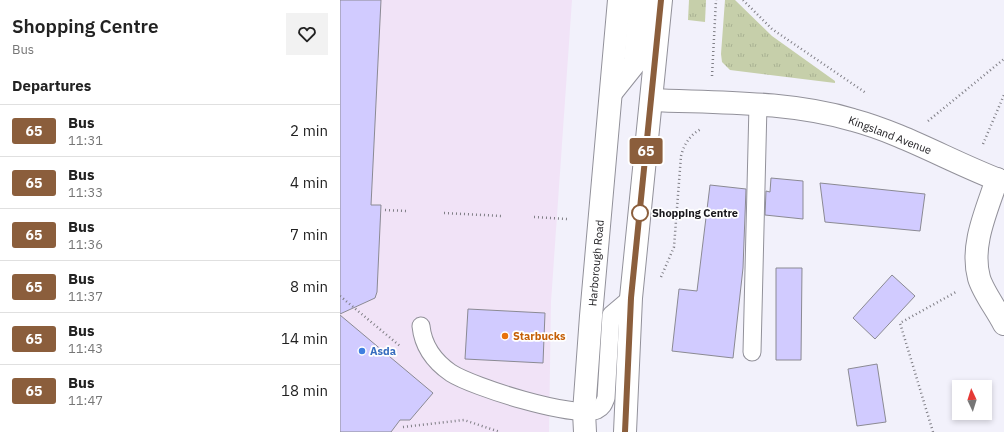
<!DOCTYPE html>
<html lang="en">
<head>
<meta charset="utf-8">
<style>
  body { margin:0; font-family:"IBM Plex Sans",sans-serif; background:#f2f2f2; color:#222; height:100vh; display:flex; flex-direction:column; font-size:15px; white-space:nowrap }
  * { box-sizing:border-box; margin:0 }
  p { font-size:13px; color:#767676 }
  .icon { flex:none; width:22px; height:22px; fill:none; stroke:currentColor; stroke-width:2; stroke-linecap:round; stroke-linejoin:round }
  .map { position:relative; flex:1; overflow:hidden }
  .drawer { display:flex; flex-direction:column; background:#fff; width:340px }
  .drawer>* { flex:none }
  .badge { padding:0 8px; border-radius:3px; font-size:14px; line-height:26px }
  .needle { width:26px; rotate:356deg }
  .buttons { position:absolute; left:612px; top:380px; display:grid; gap:8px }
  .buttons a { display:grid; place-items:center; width:40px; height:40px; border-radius:0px; background:#fff; box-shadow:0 2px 6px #0003; font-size:20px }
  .map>.badge { position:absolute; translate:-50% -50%; box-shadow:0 0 0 2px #fff }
  h2 { padding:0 12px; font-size:15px; line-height:36px }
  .round { display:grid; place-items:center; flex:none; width:42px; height:42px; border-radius:0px; background:#f2f2f2 }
  .head { display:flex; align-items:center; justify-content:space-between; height:68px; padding:0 12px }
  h1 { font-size:19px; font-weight:600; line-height:30px }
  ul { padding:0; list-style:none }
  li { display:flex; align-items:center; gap:12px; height:52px; padding:0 12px; border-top:1px solid #e0e0e0 }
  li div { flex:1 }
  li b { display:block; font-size:15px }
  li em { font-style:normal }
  li .badge { min-width:44px; font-weight:700; text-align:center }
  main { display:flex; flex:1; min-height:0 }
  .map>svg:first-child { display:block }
  .commercial { fill:#f1e3f7 }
  .grass { fill:url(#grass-tufts) }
  .building { fill:#d1cbff; stroke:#8b8a93 }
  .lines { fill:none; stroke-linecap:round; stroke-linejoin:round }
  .lane-casing { stroke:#92919a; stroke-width:19 }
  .street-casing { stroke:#92919a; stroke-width:24 }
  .highway-casing { stroke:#92919a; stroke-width:24 }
  .path { stroke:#7f7e85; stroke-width:2.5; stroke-dasharray:1 3; stroke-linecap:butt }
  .lane { stroke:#fff; stroke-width:17 }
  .street { stroke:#fff; stroke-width:22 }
  .highway { stroke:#fff; stroke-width:22 }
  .line-casing { stroke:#fff; stroke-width:9 }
  .line { stroke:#8b5e3c; stroke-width:6 }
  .stop-dot { fill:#fff; stroke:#8b5e3c; stroke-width:2 }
  .food-dot { fill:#e8710a; stroke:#fff; stroke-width:1.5 }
  .shop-dot { fill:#3f7fe0; stroke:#fff; stroke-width:1.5 }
  .labels { text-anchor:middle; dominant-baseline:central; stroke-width:3.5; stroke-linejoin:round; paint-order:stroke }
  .street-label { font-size:11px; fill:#18171b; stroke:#fff }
  .stop-label { font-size:11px; font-weight:bold; fill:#18171b; stroke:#fff; text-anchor:start }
  .food-label { font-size:11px; font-weight:bold; fill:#c56008; stroke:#fff; text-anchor:start }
  .shop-label { font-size:11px; font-weight:bold; fill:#366cbe; stroke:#fff; text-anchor:start }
</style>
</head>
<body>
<main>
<section class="drawer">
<div class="head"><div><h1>Shopping Centre</h1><p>Bus</p></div><a class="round"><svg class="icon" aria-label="heart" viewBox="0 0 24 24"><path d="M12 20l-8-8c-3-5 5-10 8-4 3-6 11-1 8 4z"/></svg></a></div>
<h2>Departures</h2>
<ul>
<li><span class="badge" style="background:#8b5e3c;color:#fff">65</span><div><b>Bus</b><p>11:31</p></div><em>2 min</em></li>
<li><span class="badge" style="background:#8b5e3c;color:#fff">65</span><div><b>Bus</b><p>11:33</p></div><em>4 min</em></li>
<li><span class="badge" style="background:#8b5e3c;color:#fff">65</span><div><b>Bus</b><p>11:36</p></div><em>7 min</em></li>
<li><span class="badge" style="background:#8b5e3c;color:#fff">65</span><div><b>Bus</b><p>11:37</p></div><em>8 min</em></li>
<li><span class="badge" style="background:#8b5e3c;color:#fff">65</span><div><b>Bus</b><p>11:43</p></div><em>14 min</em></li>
<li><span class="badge" style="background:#8b5e3c;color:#fff">65</span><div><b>Bus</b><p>11:47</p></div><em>18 min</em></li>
</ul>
</section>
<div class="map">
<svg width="664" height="432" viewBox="0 0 664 432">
  <defs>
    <pattern id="grass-tufts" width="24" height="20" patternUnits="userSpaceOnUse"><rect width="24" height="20" fill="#c6cfaa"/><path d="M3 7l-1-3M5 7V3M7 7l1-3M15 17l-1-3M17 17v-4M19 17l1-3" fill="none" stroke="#a9b192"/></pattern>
  </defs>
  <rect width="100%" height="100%" fill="#f2f1fb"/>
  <!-- commercial -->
  <polygon class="commercial" points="0,0 232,0 211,302 209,432 0,432"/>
  <!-- grass -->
  <g class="grass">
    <polygon points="349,0 366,0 365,22 348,20"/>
    <polygon points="385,0 395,0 432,36 495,81 495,83 390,70 382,62 381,54"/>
  </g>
  <!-- building -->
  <g class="building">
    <polygon points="0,0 41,0 31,205 41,205 37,292 35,298 0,314"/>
    <polygon points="431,178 463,181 463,219 425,215 426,191 430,192"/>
    <polygon points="480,183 585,194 580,231 485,222"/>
    <polygon points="370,185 406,189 403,268 393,358 332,351 339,289 357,291"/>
    <polygon points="436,268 462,268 461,360 436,360"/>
    <polygon points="552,275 575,296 535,339 513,318"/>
    <polygon points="128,309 205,313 203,363 125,359"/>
    <polygon points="0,315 93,393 70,420 60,420 51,432 0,432"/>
    <polygon points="537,364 546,422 517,426 508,369"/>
  </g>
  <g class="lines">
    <defs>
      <g id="lane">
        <path d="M81 326C83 346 95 362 111 373 133 387 234 419 257 410 263 407 264 403 266 398L271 315 291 298"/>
        <polyline points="412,352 418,105"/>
      </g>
      <g id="street">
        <polyline points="271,93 295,63 300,0"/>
        <path d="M312 100C378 103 449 101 513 120 565 134 613 163 664 182"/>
        <path d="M657 179C647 210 630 245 639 278 643 292 657 310 664 324"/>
      </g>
      <g id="highway">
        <polyline points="245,432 244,412 251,316 279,0"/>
        <polyline points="285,432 291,298 321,0"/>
      </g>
    </defs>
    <!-- lane casing -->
    <use href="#lane" class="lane-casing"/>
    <!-- street casing -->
    <use href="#street" class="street-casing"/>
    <!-- highway casing -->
    <use href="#highway" class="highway-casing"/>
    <!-- path -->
    <g class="path">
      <polyline points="403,0 432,29 526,93"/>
      <polyline points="372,76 376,0"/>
      <polyline points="588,121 664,59"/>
      <polyline points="643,144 664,95"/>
      <polyline points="45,210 66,211"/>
      <polyline points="104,213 162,216"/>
      <polyline points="194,217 227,219"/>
      <path d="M321 277 334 247 341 156C344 144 350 135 361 129"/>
      <polyline points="0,296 60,346"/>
      <polyline points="63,427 124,420 160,432"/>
      <polyline points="593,432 560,323 616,292"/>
    </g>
    <!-- lane -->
    <use href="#lane" class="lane"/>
    <!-- street -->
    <use href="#street" class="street"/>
    <!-- highway -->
    <use href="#highway" class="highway"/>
  </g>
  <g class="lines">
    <defs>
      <polyline id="line" points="285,432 291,298 321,0"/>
    </defs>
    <!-- line casing -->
    <use href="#line" class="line-casing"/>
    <!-- line -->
    <use href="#line" class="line"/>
  </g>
  <!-- markers -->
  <circle class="stop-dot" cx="300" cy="213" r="8"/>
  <circle class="food-dot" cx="165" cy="336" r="4"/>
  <circle class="shop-dot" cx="22" cy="351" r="4"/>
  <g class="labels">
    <!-- street labels -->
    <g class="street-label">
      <text transform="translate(550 135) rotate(21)">Kingsland Avenue</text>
      <text transform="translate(256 263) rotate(-85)">Harborough Road</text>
    </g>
    <!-- stop labels -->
    <g class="stop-label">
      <text x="312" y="213">Shopping Centre</text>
    </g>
    <!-- food labels -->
    <g class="food-label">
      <text x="173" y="336">Starbucks</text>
    </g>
    <!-- shop labels -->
    <g class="shop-label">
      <text x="30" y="351">Asda</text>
    </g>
  </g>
</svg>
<div class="buttons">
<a><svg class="needle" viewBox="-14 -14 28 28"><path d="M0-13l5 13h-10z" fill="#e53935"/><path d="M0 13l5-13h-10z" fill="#767676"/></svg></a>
</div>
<b class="badge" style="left:306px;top:151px;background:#8b5e3c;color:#fff">65</b>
</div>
</main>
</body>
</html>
